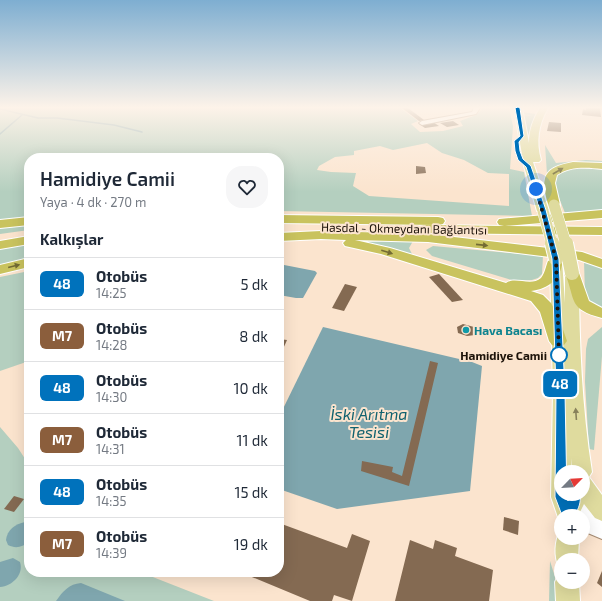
<!DOCTYPE html>
<html lang="tr">
<head>
<meta charset="utf-8">
<style>
  body { margin:0; font-family:"Exo 2",sans-serif; background:#f6f6f7; color:#1f2937; height:100vh; display:flex; flex-direction:column; font-size:15px; white-space:nowrap }
  * { box-sizing:border-box; margin:0 }
  p { font-size:13px; color:#747a83 }
  .icon { flex:none; width:22px; height:22px; fill:none; stroke:currentColor; stroke-width:2; stroke-linecap:round; stroke-linejoin:round }
  .map { position:relative; flex:1; overflow:hidden }
  .panel { position:absolute; left:24px; top:153px; width:260px; height:424px; display:flex; flex-direction:column; background:#fff; border-radius:16px; box-shadow:0 4px 16px #0002 }
  .panel>* { flex:none }
  .badge { padding:0 8px; border-radius:6px; font-size:14px; line-height:26px }
  .needle { width:26px; rotate:65deg }
  .fabs { position:absolute; left:554px; top:465px; display:grid; gap:8px }
  .fabs a { display:grid; place-items:center; width:36px; height:36px; border-radius:50%; background:#fff; box-shadow:0 4px 16px #0002; font-size:20px }
  .you { position:absolute; width:20px; height:20px; margin:-10px; border:3px solid #fff; border-radius:50%; background:#1a73e8; box-shadow:0 0 0 6px #1a73e833 }
  .map>.badge { position:absolute; translate:-50% -50%; box-shadow:0 0 0 2px #fff }
  h2 { padding:0 16px; font-size:15px; line-height:36px }
  .round { display:grid; place-items:center; flex:none; width:42px; height:42px; border-radius:16px; background:#f6f6f7 }
  .headline { display:flex; align-items:center; justify-content:space-between; height:68px; padding:0 16px }
  h1 { font-size:19px; font-weight:600; line-height:30px }
  ul { padding:0; list-style:none }
  li { display:flex; align-items:center; gap:12px; height:52px; padding:0 16px; border-top:1px solid #e0e1e3 }
  li div { flex:1 }
  li b { display:block; font-size:15px }
  li em { font-style:normal }
  li .badge { min-width:44px; font-weight:700; text-align:center }
  .map>svg:first-child { display:block }
  .green { fill:#b4cfbf; fill-rule:evenodd }
  .water { fill:#7fa6ae }
  .lines { fill:none; stroke-linecap:round; stroke-linejoin:round }
  .stream { stroke:#7fa6ae; stroke-width:1.5 }
  .building { fill:#846a52 }
  .minor-casing { stroke:#a78c73; stroke-width:2 }
  .major-casing { stroke:#fff; stroke-width:2 }
  .highway-casing { stroke:#fff; stroke-width:2 }
  .minor { fill:#fff; fill-rule:evenodd }
  .major { fill:#dfdb9e; fill-rule:evenodd }
  .highway { fill:#c9c35e; fill-rule:evenodd }
  .major-bridge-far1-casing { stroke:#fff; stroke-width:12; stroke-linecap:butt }
  .major-bridge-casing { stroke:#fff; stroke-width:16; stroke-linecap:butt }
  .major-bridge-far1 { stroke:#dfdb9e; stroke-width:11 }
  .major-bridge { stroke:#dfdb9e; stroke-width:14 }
  .oneway { fill:#736b34 }
  .oneway2 { fill:#88815b }
  .line { fill:#0072bc; stroke:#fff }
  .walk { stroke:#1d130a; stroke-width:4; stroke-dasharray:0 7.2 }
  .culture-dot { fill:#0f9aa8; stroke:#fbe4ce; stroke-width:1.5 }
  .stop-dot { fill:#fff; stroke:#0072bc; stroke-width:2 }
  .labels { text-anchor:middle; dominant-baseline:central; stroke-width:4; stroke-linejoin:round; paint-order:stroke }
  .street-label { font-size:12px; fill:#1d130a; stroke:#fbe4ce }
  .culture-label { font-size:12px; font-weight:bold; fill:#0d838f; stroke:#fbe4ce; text-anchor:start }
  .stop-label { font-size:12px; font-weight:bold; fill:#1d130a; stroke:#fbe4ce; text-anchor:end }
  .near-water-label { font-size:16px; font-style:italic; fill:#11626f; stroke:#fbe4ce }
</style>
</head>
<body>
<div class="map">
<svg width="602" height="601" viewBox="0 0 602 601">
  <rect width="100%" height="100%" fill="#fbe4ce"/>
  <!-- green -->
  <g class="green">
    <path d="M0 108H400L418 121 411 124 420 132 443 131 463 126 460 121 476 115 483 108H509L513 126 510 169 524 172 532 216 279 211V158H29V219L0 221ZM427 143 442 153 464 160 488 173 509 174V206L369 196 353 186 356 173 331 172 317 170 319 166 335 157 354 155V151L380 146 393 150Z"/>
    <polygon points="521,112 536,114 530,135 530,150 522,115 534,116 522,114"/>
    <path d="M545 145 556 163 586 160 602 161V163C583 162 561 159 547 174Z"/>
    <polygon points="572,167 602,167 602,211 565,213 554,185 556,173"/>
    <polygon points="29,224 29,230 0,234 0,227"/>
    <polygon points="344,239 413,241 409,248 413,256"/>
    <polygon points="29,244 29,258 0,266 0,248"/>
    <polygon points="433,246 543,256 542,274 538,278 532,280 515,281 432,256 426,250"/>
    <polygon points="584,260 602,269 602,309 595,307 585,297"/>
    <polygon points="29,271 29,361 0,371 0,277"/>
    <polygon points="602,327 602,356 594,450 589,449 585,382 586,349 588,339"/>
    <polygon points="0,427 18,448 29,465 29,572 140,572 214,601 0,601"/>
    <polygon points="550,561 555,577 555,601 549,601"/>
  </g>
  <!-- water -->
  <g class="water">
    <polygon points="279,264 315,271 317,273 303,298 296,298 279,295"/>
    <polygon points="323,327 472,362 482,366 470,491 337,509 279,489 279,417"/>
    <path d="M25 522H29V542C22 547 16 549 8 545L6 540C7 530 15 524 25 522Z"/>
    <path d="M13 558 20 562C24 575 12 586 0 587V562Z"/>
    <path d="M81 583 125 601H56C63 591 69 584 81 583Z"/>
  </g>
  <g class="lines">
    <!-- stream -->
    <g class="stream">
      <polyline points="0,109 38,118 57,118 114,125 142,132"/>
      <polyline points="0,134 22,115"/>
    </g>
  </g>
  <!-- building -->
  <g class="building">
    <polygon points="402,108 408,108 424,120 419,121"/>
    <polygon points="586,108 600,108 601,117 582,115 583,109 586,110"/>
    <polygon points="453,121 459,125 447,127 440,123"/>
    <polygon points="433,122 439,126 425,128 419,124"/>
    <polygon points="549,122 561,123 561,132 547,131"/>
    <polygon points="416,166 425,167 426,173 416,174"/>
    <polygon points="439,274 463,300 452,302 429,277"/>
    <polygon points="345,284 357,287 344,311 332,308"/>
    <polygon points="463,324 474,327 476,331 475,335 467,336 458,333 457,327"/>
    <polygon points="279,339 287,340 279,358"/>
    <polygon points="430,361 438,363 409,486 361,471 362,461 393,467 392,472 402,476"/>
    <polygon points="14,496 24,499 14,512 4,509"/>
    <polygon points="504,517 519,521 518,535 503,530"/>
    <polygon points="279,523 347,548 352,534 370,541 352,601 334,595 332,601 310,601 240,572 279,572"/>
    <polygon points="410,540 433,549 435,540 457,548 455,556 493,570 489,601 395,601"/>
    <polygon points="602,571 602,587 597,583"/>
  </g>
  <g class="lines">
    <defs>
      <g id="minor">
        <polygon points="474,108 480,108 476,114 422,125 419,123 422,121 472,112"/>
        <polygon points="588,505 602,511 602,539 583,531 583,516 561,516 561,519 559,514 561,509 567,506"/>
      </g>
      <g id="major">
        <path d="M514 108H522L529 143C529 130 533 119 540 108H548C538 125 536 142 541 160L539 162H533L549 211 547 213 543 214 537 211 524 166Z"/>
        <path d="M556 256 560 257 562 260 565 303V277L567 274H577L579 277C579 342 582 407 592 472L589 477 602 495V521L595 518 584 504 578 516H561V523H560L551 497 553 392 550 260 552 257ZM571 458 572 472H583V494H561V472H571Z"/>
        <path d="M561 530V538H579L578 560H561V569L559 568C554 557 554 540 561 530Z"/>
        <polygon points="561,573 561,582 579,582 580,601 556,601 555,582 559,574"/>
      </g>
      <g id="highway">
        <path d="M573 162 602 163V169C587 167 570 166 557 175L555 183 560 205 558 208H550C547 203 546 197 545 192 541 170 554 166 573 162Z"/>
        <polygon points="602,210 602,218 505,226 602,227 602,235 426,233 421,232 419,229 421,226 426,225 504,226 499,225 497,222 499,219"/>
        <polygon points="279,215 438,217 443,218 445,221 443,224 438,225 279,223"/>
        <polygon points="29,217 29,225 0,228 0,220"/>
        <path d="M321 231 428 234 582 252 602 259V268L579 260 563 258C562 278 549 289 531 291L543 295 551 303 559 318 567 341 564 345 558 347 552 345 549 341 540 312 531 301 381 254 345 246 343 243 346 240 321 239 279 241V233ZM355 240 428 242 550 257C546 263 546 272 541 278 531 287 515 276 506 283L390 248Z"/>
        <polygon points="29,236 29,244 0,249 0,241"/>
        <polygon points="29,258 29,267 0,274 0,265"/>
        <path d="M572 269 577 270 579 273 589 301 602 308V318C568 309 576 301 565 273L567 270Z"/>
      </g>
    </defs>
    <!-- minor casing -->
    <use href="#minor" class="minor-casing"/>
    <!-- major casing -->
    <use href="#major" class="major-casing"/>
    <!-- highway casing -->
    <use href="#highway" class="highway-casing"/>
    <!-- minor -->
    <use href="#minor" class="minor"/>
    <!-- major -->
    <use href="#major" class="major"/>
    <!-- highway -->
    <use href="#highway" class="highway"/>
    <defs>
      <g id="major-bridge-far1">
        <polyline points="554,205 566,244"/>
        <polyline points="543,211 552,244"/>
      </g>
      <g id="major-bridge">
        <polyline points="552,243 556,259"/>
        <polyline points="566,243 572,273"/>
      </g>
    </defs>
    <!-- major-bridge-far1 casing -->
    <use href="#major-bridge-far1" class="major-bridge-far1-casing"/>
    <!-- major-bridge casing -->
    <use href="#major-bridge" class="major-bridge-casing"/>
    <!-- major-bridge-far1 -->
    <use href="#major-bridge-far1" class="major-bridge-far1"/>
    <!-- major-bridge -->
    <use href="#major-bridge" class="major-bridge"/>
  </g>
  <!-- one-way arrows -->
  <defs><path id="oneway-solid" d="M-6-.8H1V-3.2L6.5 0L1 3.2V.8H-6Z"/></defs>
  <g class="oneway">
    <use href="#oneway-solid" transform="translate(558 171) rotate(-30)"/>
    <use href="#oneway-solid" transform="translate(482 245) rotate(6)"/>
    <use href="#oneway-solid" transform="translate(387 252) rotate(17)"/>
    <use href="#oneway-solid" transform="translate(14 266) rotate(-14)"/>
  </g>
  <use class="oneway2" href="#oneway-solid" transform="translate(576 414) rotate(-94)"/>
  <!-- sky -->
  <linearGradient id="sky" x2="0" y2="1"><stop stop-color="#7eaed1"/><stop offset="0.56" stop-color="#fdf3e9"/><stop offset="1" stop-color="#fdf3e9" stop-opacity="0"/></linearGradient>
  <rect width="602" height="192" fill="url(#sky)"/>
  <!-- line -->
  <path class="line" d="M518 107 520 108 524 136 519 142 520 151 523 159 531 166 546 210 559 259 565 392 567 497 568 501 571 490 575 489 579 490C583 500 578 516 567 520L563 518 555 497 556 392 552 259 540 210 526 167 518 160 515 151 514 141 520 136 515 108Z"/>
  <g class="lines">
    <!-- walk -->
    <polyline class="walk" points="536,189 556,259 559,355"/>
  </g>
  <!-- markers -->
  <circle class="culture-dot" cx="466" cy="330" r="4"/>
  <circle class="stop-dot" cx="559" cy="355" r="8"/>
  <g class="labels">
    <!-- street labels -->
    <g class="street-label">
      <text transform="translate(404 228) rotate(1)">Hasdal - Okmeydanı Bağlantısı</text>
    </g>
    <!-- culture labels -->
    <g class="culture-label">
      <text x="474" y="330">Hava Bacası</text>
    </g>
    <!-- stop labels -->
    <g class="stop-label">
      <text x="547" y="355">Hamidiye Camii</text>
    </g>
    <!-- near-water labels -->
    <g class="near-water-label">
      <text x="369" y="413">İski Arıtma<tspan x="369" dy="18">Tesisi</tspan></text>
    </g>
  </g>
</svg>
<div class="fabs">
<a><svg class="needle" viewBox="-14 -14 28 28"><path d="M0-13l5 13h-10z" fill="#e53935"/><path d="M0 13l5-13h-10z" fill="#747a83"/></svg></a>
<a>+</a>
<a>−</a>
</div>
<div class="you" style="left:536px;top:189px"></div>
<b class="badge" style="left:560px;top:384px;background:#0072bc;color:#fff">48</b>
<section class="panel">
<div class="headline"><div><h1>Hamidiye Camii</h1><p>Yaya · 4 dk · 270 m</p></div><a class="round"><svg class="icon" aria-label="heart" viewBox="0 0 24 24"><path d="M12 20l-8-8c-3-5 5-10 8-4 3-6 11-1 8 4z"/></svg></a></div>
<h2>Kalkışlar</h2>
<ul>
<li><span class="badge" style="background:#0072bc;color:#fff">48</span><div><b>Otobüs</b><p>14:25</p></div><em>5 dk</em></li>
<li><span class="badge" style="background:#8b5e3c;color:#fff">M7</span><div><b>Otobüs</b><p>14:28</p></div><em>8 dk</em></li>
<li><span class="badge" style="background:#0072bc;color:#fff">48</span><div><b>Otobüs</b><p>14:30</p></div><em>10 dk</em></li>
<li><span class="badge" style="background:#8b5e3c;color:#fff">M7</span><div><b>Otobüs</b><p>14:31</p></div><em>11 dk</em></li>
<li><span class="badge" style="background:#0072bc;color:#fff">48</span><div><b>Otobüs</b><p>14:35</p></div><em>15 dk</em></li>
<li><span class="badge" style="background:#8b5e3c;color:#fff">M7</span><div><b>Otobüs</b><p>14:39</p></div><em>19 dk</em></li>
</ul>
</section>
</div>
</body>
</html>
